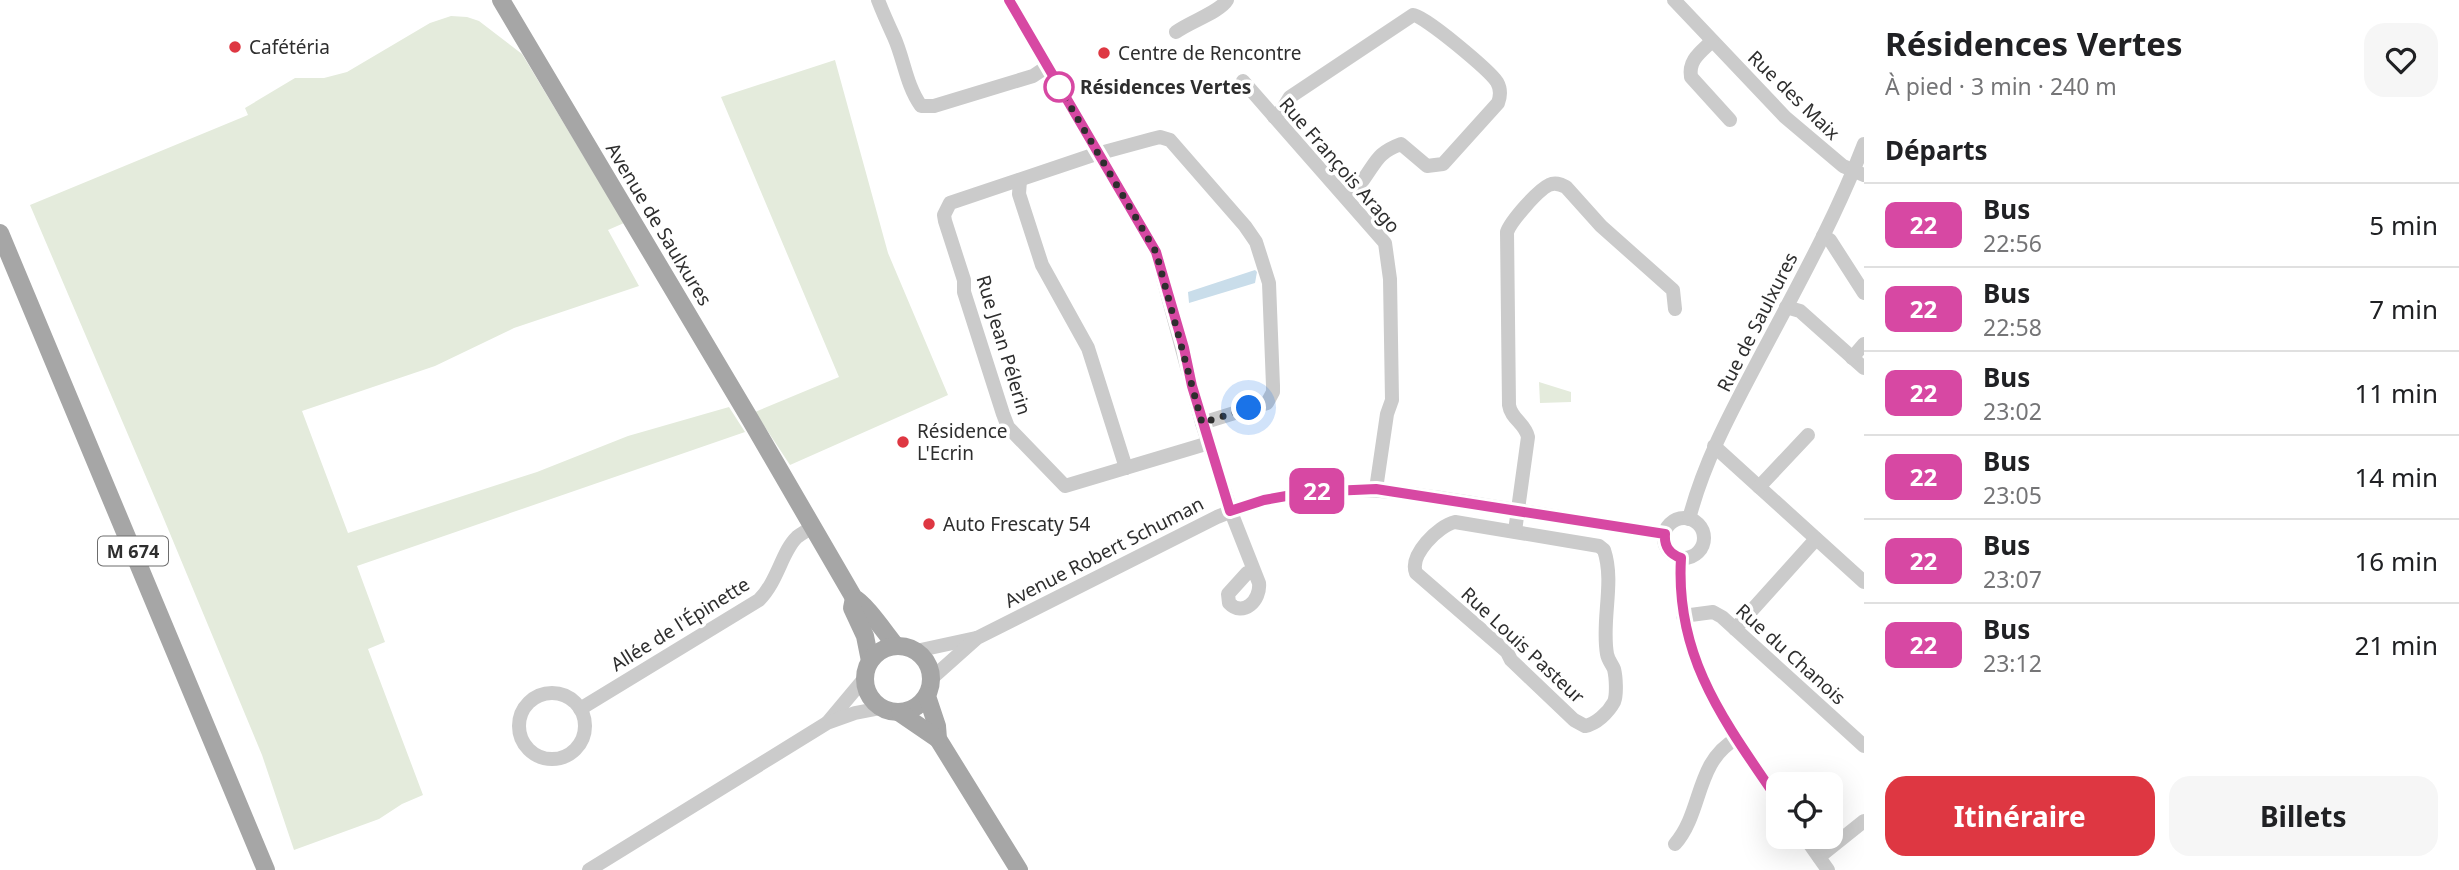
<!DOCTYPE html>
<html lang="fr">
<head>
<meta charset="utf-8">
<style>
  body { margin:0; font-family:"Noto Sans",sans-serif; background:#f6f6f6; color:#202124; height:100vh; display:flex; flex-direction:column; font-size:26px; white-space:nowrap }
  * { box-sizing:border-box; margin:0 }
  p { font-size:23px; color:#757577 }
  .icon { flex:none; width:38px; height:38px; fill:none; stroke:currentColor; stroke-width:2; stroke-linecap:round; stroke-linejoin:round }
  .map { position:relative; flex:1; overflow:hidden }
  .drawer { display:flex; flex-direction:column; background:#fff; width:595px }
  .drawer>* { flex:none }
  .badge { padding:0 14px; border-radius:10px; font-size:24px; line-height:46px }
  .buttons { position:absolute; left:1766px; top:772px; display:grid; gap:14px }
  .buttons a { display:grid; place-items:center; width:77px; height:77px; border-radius:14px; background:#fff; box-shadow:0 7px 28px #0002; font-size:35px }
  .you { position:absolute; width:35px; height:35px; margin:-18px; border:5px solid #fff; border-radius:50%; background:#1a73e8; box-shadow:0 0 0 10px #1a73e833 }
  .map>.badge { position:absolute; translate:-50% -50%; box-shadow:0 0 0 4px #fff }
  h2 { padding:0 21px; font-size:26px; line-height:63px }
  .round { display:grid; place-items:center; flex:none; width:74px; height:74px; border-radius:21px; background:#f6f6f6 }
  .headline { display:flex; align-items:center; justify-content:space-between; height:119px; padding:0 21px }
  h1 { font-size:33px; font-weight:700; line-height:52px }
  .cta { display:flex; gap:14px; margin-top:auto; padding:14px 21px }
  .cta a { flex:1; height:80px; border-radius:21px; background:#de3742; color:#fff; font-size:28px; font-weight:700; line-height:80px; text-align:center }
  .cta a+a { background:#f6f6f6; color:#202124 }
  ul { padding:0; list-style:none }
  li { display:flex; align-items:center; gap:21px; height:84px; padding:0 21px; border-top:2px solid #e0e0e0 }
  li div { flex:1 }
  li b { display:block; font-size:26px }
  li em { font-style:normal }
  li .badge { min-width:77px; font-weight:700; text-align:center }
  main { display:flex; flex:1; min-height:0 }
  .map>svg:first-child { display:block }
  .green { fill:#e4ebdc }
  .water { fill:#c9ddea }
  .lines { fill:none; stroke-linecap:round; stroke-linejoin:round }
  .minor { stroke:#cbcbcb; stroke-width:14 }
  .major { stroke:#a6a6a6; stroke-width:18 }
  .line-casing { stroke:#fff; stroke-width:16 }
  .line { stroke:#d748a3; stroke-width:10 }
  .walk { stroke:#2e2e2e; stroke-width:7; stroke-dasharray:0 12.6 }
  .poi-dot { fill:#de3742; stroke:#fff; stroke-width:2.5 }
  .stop-dot { fill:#fff; stroke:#d748a3; stroke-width:3.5 }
  .labels { text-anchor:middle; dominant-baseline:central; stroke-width:7; stroke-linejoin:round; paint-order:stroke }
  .shield { fill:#fff; stroke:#6d6d6d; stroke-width:2 }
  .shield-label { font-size:18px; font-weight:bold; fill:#2e2e2e }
  .poi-label { font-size:19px; fill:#2e2e2e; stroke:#fff; text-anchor:start }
  .stop-label { font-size:19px; font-weight:bold; fill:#2e2e2e; stroke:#fff; text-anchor:start }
  .street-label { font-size:19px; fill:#2e2e2e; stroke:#fff }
</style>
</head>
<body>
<main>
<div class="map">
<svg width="1864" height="870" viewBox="0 0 1864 870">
  <rect width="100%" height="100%" fill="#fff"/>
  <!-- green -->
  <g class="green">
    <polygon points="451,16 467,17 479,21 522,54 624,223 608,230 639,286 514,328 435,366 302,411 348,533 537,472 628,436 729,407 745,432 357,566 385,642 368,649 423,795 402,804 379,819 294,850 262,755 161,512 30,205 248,115 245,108 295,78 324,78 347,72 430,23"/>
    <polygon points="835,60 888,253 948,395 790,465 755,412 839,377 721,97"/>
    <polygon points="1539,382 1571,392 1571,402 1540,403"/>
  </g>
  <!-- water -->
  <polygon class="water" points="1255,270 1257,272 1255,283 1189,303 1188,292"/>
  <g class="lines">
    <!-- minor -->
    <g class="minor">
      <path d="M878 0C883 13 888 24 894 37 904 59 906 85 921 106H934L1033 76 1048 66"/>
      <path d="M1009 0 1156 252 1202 423 1233 517 1259 583C1261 600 1243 618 1229 603L1228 594 1247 573 1254 572"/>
      <polyline points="1674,0 1785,117 1843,166 1864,175"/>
      <path d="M1176 32C1189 22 1220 12 1227 0"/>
      <path d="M1712 41C1701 52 1688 60 1691 77L1730 120"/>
      <polyline points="1243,81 1385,243 1390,279 1392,400 1387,414 1376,489"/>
      <path d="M1274 117 1282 110 1290 97 1413 15C1424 15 1490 71 1497 82 1501 89 1501 95 1498 103L1443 164 1427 166 1401 144C1377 153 1377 161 1363 180 1358 186 1351 192 1346 197"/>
      <polyline points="1020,180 1019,194 1042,265 1088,348 1126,468"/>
      <polyline points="1823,236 1830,240 1864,293"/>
      <polyline points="1786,307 1800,311 1864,368"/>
      <polyline points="1852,358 1864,344"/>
      <polyline points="1202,423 1267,403 1273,392 1273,386 1269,283 1256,242 1245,226 1170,140 1160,137 1152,139 1093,155 950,203 944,215 945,221 964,280 964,292 1003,414 1008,427 1065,486 1209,443"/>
      <polyline points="1714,446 1864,582"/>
      <polyline points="1759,487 1808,435"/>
      <circle cx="1684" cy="538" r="20"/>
      <path d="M1689 519C1704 461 1732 410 1760 357 1797 287 1836 217 1864 144"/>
      <path d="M1455 522 1599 546 1604 550C1615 583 1601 620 1607 654 1608 660 1612 664 1614 669 1616 677 1617 695 1614 702 1608 713 1596 724 1585 726L1574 720 1511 660 1507 652 1416 573C1409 555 1438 526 1455 522Z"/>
      <path d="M1515 531 1528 437C1525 423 1511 419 1509 405L1507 232C1511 221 1538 190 1549 185 1555 182 1560 184 1566 187L1601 226 1673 290 1675 309"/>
      <path d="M1681 558C1675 657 1725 722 1778 800"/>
      <polyline points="1683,616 1713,612 1722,617 1864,746"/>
      <polyline points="1735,629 1816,539"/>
      <polyline points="916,651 976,638"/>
      <path d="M931 679 977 638 1217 517C1313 475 1391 490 1490 506 1548 515 1606 525 1665 534"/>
      <circle cx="552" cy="726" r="33"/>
      <path d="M580 709 759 600C778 581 782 551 797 537 802 533 807 531 812 527"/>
      <polyline points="828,722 864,679"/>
      <polyline points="1804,836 1828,870"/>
      <path d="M1675 844C1703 812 1695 762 1736 739"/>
      <polyline points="1819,857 1864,821"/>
      <polyline points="589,870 827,723 855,713 881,708"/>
    </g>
    <!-- major -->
    <g class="major">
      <path d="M501 0 750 419 854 598C865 603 886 634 896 646"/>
      <polyline points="0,233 266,870"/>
      <polyline points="854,598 852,608 865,636 870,661"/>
      <circle cx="898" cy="679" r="33"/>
      <polyline points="927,696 937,726 938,739 1019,870"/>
      <polyline points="900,713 938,739"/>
    </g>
  </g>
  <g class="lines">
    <defs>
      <path id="line" d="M1009 0 1156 252 1184 348 1192 386 1230 511 1264 500 1309 492 1376 489 1665 534C1664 547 1670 554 1681 558 1675 658 1725 722 1778 800"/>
    </defs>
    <!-- line casing -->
    <use href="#line" class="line-casing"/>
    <!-- line -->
    <use href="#line" class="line"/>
    <!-- walk -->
    <polyline class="walk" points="1059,87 1156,252 1202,423 1249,408"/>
  </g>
  <!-- markers -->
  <g class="poi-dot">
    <circle cx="235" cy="47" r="7"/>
    <circle cx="1104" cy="53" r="7"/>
    <circle cx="903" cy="442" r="7"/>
    <circle cx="929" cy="524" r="7"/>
  </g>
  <circle class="stop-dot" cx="1059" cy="87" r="14"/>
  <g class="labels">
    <!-- shield labels -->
    <rect class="shield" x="98" y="536.5" width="70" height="29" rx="5"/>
    <g class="shield-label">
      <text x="133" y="551">M 674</text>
    </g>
    <!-- poi labels -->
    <g class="poi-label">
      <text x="249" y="47">Cafétéria</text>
      <text x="1118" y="53">Centre de Rencontre</text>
      <text x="917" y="431">Résidence<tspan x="917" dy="22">L'Ecrin</tspan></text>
      <text x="943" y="524">Auto Frescaty 54</text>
    </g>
    <!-- stop labels -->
    <g class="stop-label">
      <text x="1080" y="87">Résidences Vertes</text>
    </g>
    <!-- street labels -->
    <g class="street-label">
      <text transform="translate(1794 95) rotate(44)">Rue des Maix</text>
      <text transform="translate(1340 165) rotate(49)">Rue François Arago</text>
      <text transform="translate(659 224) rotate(59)">Avenue de Saulxures</text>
      <text transform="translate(1757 322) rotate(-63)">Rue de Saulxures</text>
      <text transform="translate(1004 345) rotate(73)">Rue Jean Pélerin</text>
      <text transform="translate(1104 552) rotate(-27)">Avenue Robert Schuman</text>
      <text transform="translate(680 624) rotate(-32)">Allée de l'Épinette</text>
      <text transform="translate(1523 645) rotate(43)">Rue Louis Pasteur</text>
      <text transform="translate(1791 654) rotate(42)">Rue du Chanois</text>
    </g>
  </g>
</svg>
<div class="buttons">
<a><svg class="icon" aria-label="locate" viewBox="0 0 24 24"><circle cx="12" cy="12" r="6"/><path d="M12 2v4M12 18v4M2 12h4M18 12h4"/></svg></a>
</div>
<div class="you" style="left:1249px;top:408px"></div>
<b class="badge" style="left:1317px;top:491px;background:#d748a3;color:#fff">22</b>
</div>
<section class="drawer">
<div class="headline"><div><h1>Résidences Vertes</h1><p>À pied · 3 min · 240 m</p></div><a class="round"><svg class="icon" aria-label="heart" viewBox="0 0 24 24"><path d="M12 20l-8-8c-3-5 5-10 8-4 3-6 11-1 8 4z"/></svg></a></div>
<h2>Départs</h2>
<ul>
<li><span class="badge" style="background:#d748a3;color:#fff">22</span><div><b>Bus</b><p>22:56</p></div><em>5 min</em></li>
<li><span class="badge" style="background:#d748a3;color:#fff">22</span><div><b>Bus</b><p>22:58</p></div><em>7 min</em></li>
<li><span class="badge" style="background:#d748a3;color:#fff">22</span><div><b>Bus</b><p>23:02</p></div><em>11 min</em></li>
<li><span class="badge" style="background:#d748a3;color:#fff">22</span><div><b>Bus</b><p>23:05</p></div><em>14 min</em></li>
<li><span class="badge" style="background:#d748a3;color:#fff">22</span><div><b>Bus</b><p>23:07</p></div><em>16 min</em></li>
<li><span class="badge" style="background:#d748a3;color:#fff">22</span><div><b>Bus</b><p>23:12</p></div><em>21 min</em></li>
</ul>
<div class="cta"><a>Itinéraire</a><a>Billets</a></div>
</section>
</main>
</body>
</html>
